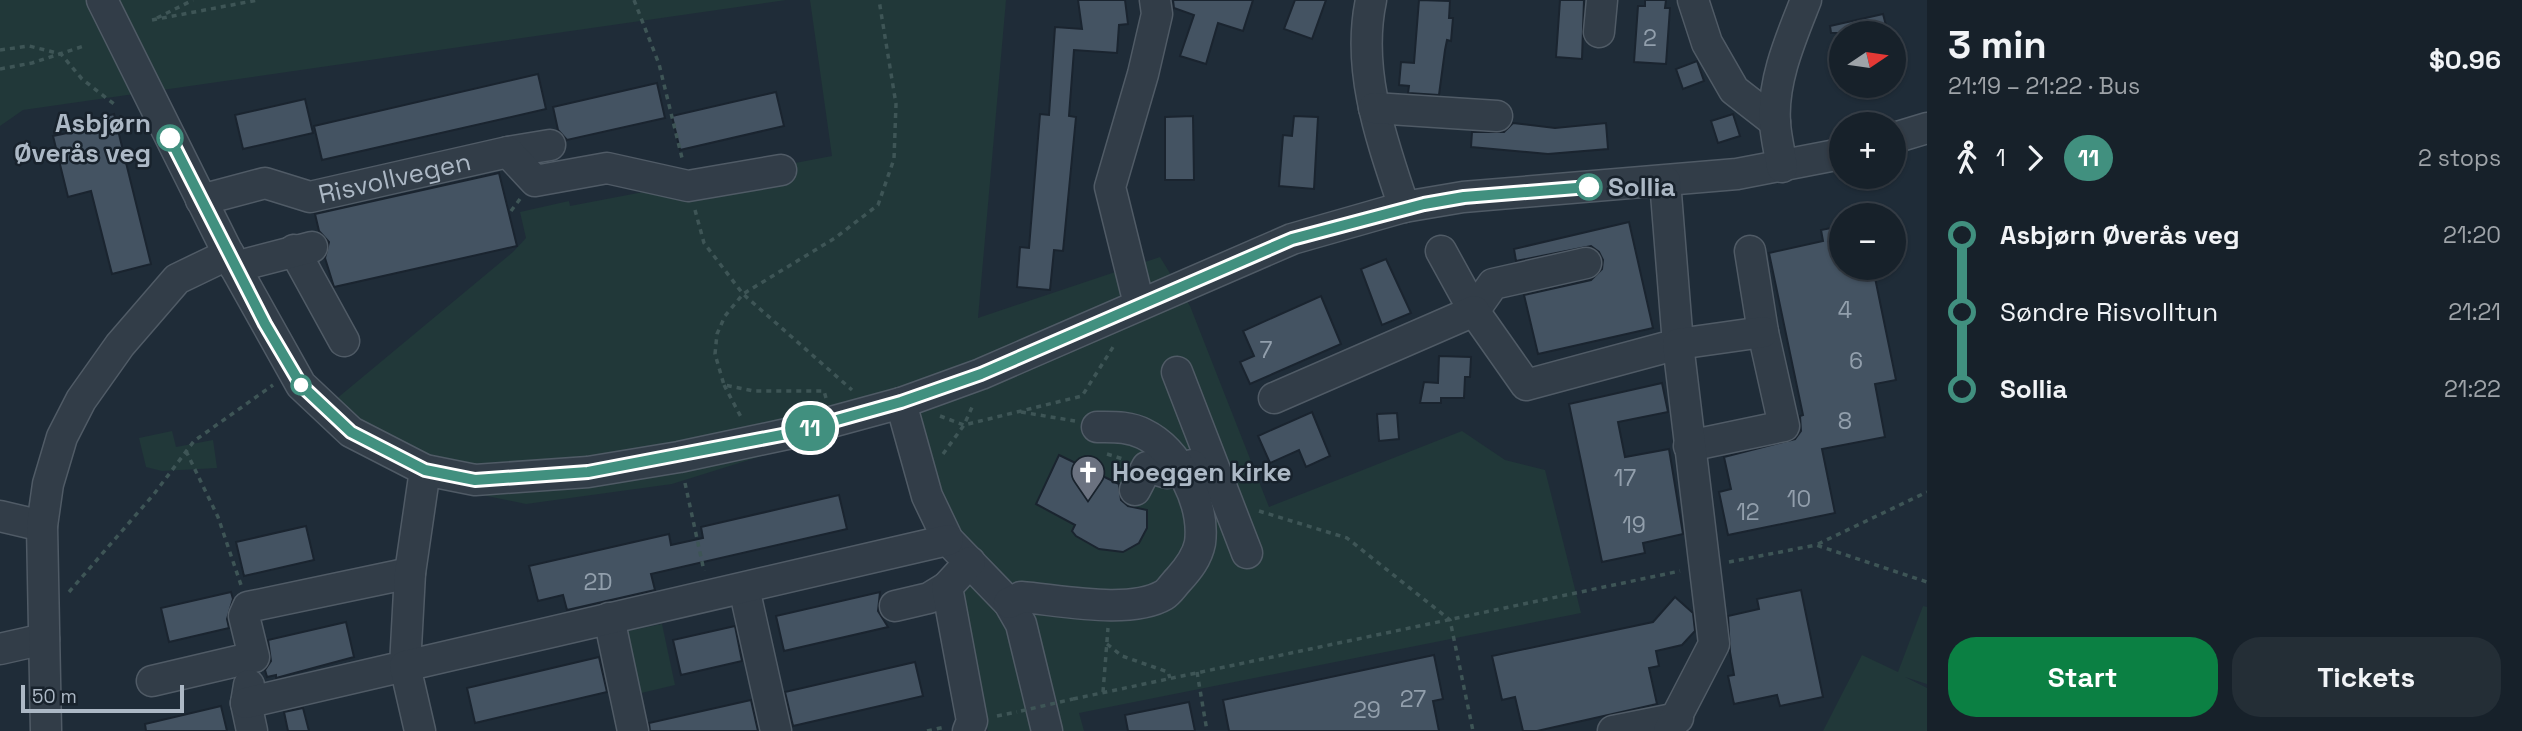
<!DOCTYPE html>
<html lang="en">
<head>
<meta charset="utf-8">
<style>
  body { margin:0; font-family:"Space Grotesk",sans-serif; background:#242e36; color:#f1f3f6; height:100vh; display:flex; flex-direction:column; font-size:26px; white-space:nowrap }
  * { box-sizing:border-box; margin:0 }
  p { font-size:23px; color:#9ea3a8 }
  .icon { flex:none; width:38px; height:38px; fill:none; stroke:currentColor; stroke-width:2; stroke-linecap:round; stroke-linejoin:round }
  .map { position:relative; flex:1; overflow:hidden }
  .drawer { display:flex; flex-direction:column; background:#17212a; width:595px }
  .drawer>* { flex:none }
  .badge { padding:0 14px; border-radius:23px; font-size:24px; line-height:46px }
  .needle { width:46px; rotate:77deg }
  .tools { position:absolute; left:1829px; top:21px; display:grid; gap:14px }
  .tools a { display:grid; place-items:center; width:77px; height:77px; border-radius:50%; background:#17212a; box-shadow:0 2px 5px #0004,0 0 0 2px #363e47; font-size:35px }
  .scale { position:absolute; left:21px; bottom:18px; width:163px; box-sizing:border-box; padding-left:7px; border:4px solid #acb8c5; border-top:0; font-size:19px; line-height:24px; white-space:nowrap; color:#acb8c5; -webkit-text-stroke:5px #18222c; paint-order:stroke }
  .map>.badge { position:absolute; translate:-50% -50%; box-shadow:0 0 0 4px #fff }
  .legs { display:flex; align-items:center; gap:10px; height:77px; padding:0 21px; font-size:23px }
  .legs p { margin-inline-start:auto }
  .headline { display:flex; align-items:center; justify-content:space-between; height:119px; padding:0 21px }
  h1 { font-size:38px; font-weight:700; line-height:52px }
  .primary-button { display:flex; gap:14px; margin-top:auto; padding:14px 21px }
  .primary-button a { flex:1; height:80px; border-radius:28px; background:#0b8043; color:#fff; font-size:28px; font-weight:700; line-height:80px; text-align:center }
  .primary-button a+a { background:#242e36; color:#f1f3f6 }
  ul { padding:0 21px; list-style:none }
  li { display:flex; align-items:center; gap:24px; height:77px; font-size:26px }
  li i { display:grid; place-items:center; width:10px; height:100%; margin:0 9px; background:currentColor }
  li i::after { content:''; width:18px; height:18px; margin:-9px; border:5px solid; border-radius:50%; background:#17212a }
  li p { margin-inline-start:auto }
  li:first-child i { background:linear-gradient(#0000 50%,currentColor 0) }
  li:last-child i { background:linear-gradient(currentColor 50%,#0000 0) }
  main { display:flex; flex:1; min-height:0 }
  .map>svg:first-child { display:block }
  .green { fill:#213839 }
  .building { fill:#445362; stroke:#1a242f; stroke-width:2 }
  .lines { fill:none; stroke-linecap:round; stroke-linejoin:round }
  .minor-casing { stroke:#505b66; stroke-width:33 }
  .path { stroke:#3e5556; stroke-width:3.5; stroke-dasharray:5 5; stroke-linecap:butt }
  .minor { stroke:#323d48; stroke-width:30 }
  .path-bridge { stroke:#3e5556; stroke-width:3.5; stroke-dasharray:5 5; stroke-linecap:butt }
  .line-1-casing { stroke:#fff; stroke-width:16 }
  .line-1 { stroke:#41907f; stroke-width:10 }
  .stop-1-dot { fill:#fff; stroke:#41907f; stroke-width:3.5 }
  .labels { text-anchor:middle; dominant-baseline:central; stroke-width:5; stroke-linejoin:round; paint-order:stroke }
  .number-label { font-size:23px; fill:#929fac }
  .stop-label { font-size:26px; font-weight:bold; fill:#acb8c5; stroke:#18222c; text-anchor:end }
  .street-label { font-size:26px; fill:#acb8c5; stroke:#18222c }
  .poi-label { font-size:26px; font-weight:bold; fill:#acb8c5; stroke:#18222c; text-anchor:start }
</style>
</head>
<body>
<main>
<div class="map">
<svg width="1927" height="731" viewBox="0 0 1927 731">
  <rect width="100%" height="100%" fill="#1f2c38"/>
  <!-- green -->
  <g class="green">
    <polygon points="0,0 786,0 23,110 0,126"/>
    <polygon points="810,0 1006,0 978,318 1160,257 1190,306 1269,507 1462,431 1505,460 1545,470 1581,613 1079,713 1084,731 988,731 944,537 900,413 672,484 526,504 424,483 329,405 513,252 526,238 520,212 569,201 570,206 832,156"/>
    <polygon points="172,431 176,447 213,440 217,468 162,471 146,467 139,438"/>
    <polygon points="1923,606 1927,607 1927,684 1905,677 1927,688 1927,731 1823,731 1862,655 1898,672"/>
    <polygon points="662,624 675,685 637,694 623,632"/>
  </g>
  <!-- building -->
  <g class="building">
    <polygon points="1078,0 1125,0 1128,24 1119,25 1117,53 1074,50 1069,116 1076,117 1063,251 1054,250 1050,290 1017,287 1020,247 1029,248 1040,114 1049,115 1055,27 1082,29"/>
    <polygon points="1173,0 1253,0 1243,31 1218,23 1206,64 1180,56 1194,15 1174,8"/>
    <polygon points="1295,0 1326,0 1312,39 1284,29"/>
    <polygon points="1419,0 1450,1 1449,18 1453,18 1451,41 1447,40 1445,50 1439,95 1408,93 1409,86 1399,85 1401,62 1414,63"/>
    <polygon points="1560,0 1584,0 1582,59 1556,57"/>
    <polygon points="1645,0 1666,0 1665,8 1670,8 1666,64 1634,62 1638,6 1645,6"/>
    <polygon points="1883,14 1888,33 1831,33 1830,26"/>
    <polygon points="1697,61 1704,81 1683,89 1676,69"/>
    <polygon points="538,74 546,109 322,160 314,126"/>
    <polygon points="657,83 665,118 567,140 558,130 553,107"/>
    <polygon points="776,92 784,126 680,150 672,116"/>
    <polygon points="305,99 313,133 243,149 235,115"/>
    <polygon points="114,114 151,264 112,274 91,191 68,197 53,136 77,131 76,124"/>
    <polygon points="1733,114 1740,136 1718,143 1711,121"/>
    <polygon points="1193,116 1194,180 1165,180 1165,117"/>
    <polygon points="1294,116 1318,117 1314,189 1279,186 1283,135 1292,136"/>
    <polygon points="1513,123 1555,128 1606,123 1608,149 1548,154 1471,147 1472,132 1504,132"/>
    <polygon points="499,173 517,246 334,287 325,258 329,242 319,231 315,214"/>
    <polygon points="1629,222 1653,328 1538,354 1524,295 1591,280 1602,269 1603,260 1599,252 1591,246 1516,261 1514,249"/>
    <polygon points="1841,226 1841,268 1873,268 1896,380 1875,384 1885,437 1822,449 1835,513 1728,535 1719,492 1731,489 1724,457 1795,439 1801,431 1800,416 1803,415 1769,253 1823,241 1821,230"/>
    <polygon points="1386,259 1411,313 1382,325 1361,269"/>
    <polygon points="1321,296 1341,344 1250,384 1240,362 1254,356 1243,331"/>
    <polygon points="1439,356 1471,357 1470,377 1465,377 1464,398 1441,398 1441,403 1420,403 1424,382 1438,383"/>
    <polygon points="1662,383 1668,412 1618,422 1625,457 1669,449 1683,534 1643,543 1645,553 1602,562 1569,404"/>
    <polygon points="1312,412 1330,456 1306,467 1299,450 1270,463 1258,436"/>
    <polygon points="1397,413 1399,439 1379,441 1377,414"/>
    <polygon points="1059,455 1119,484 1121,500 1128,506 1147,510 1147,528 1139,543 1123,552 1099,549 1076,536 1072,531 1075,525 1036,504"/>
    <polygon points="839,495 847,529 651,574 655,590 567,610 563,595 538,601 529,566 669,534 671,545 703,538 701,527"/>
    <polygon points="306,526 314,560 244,576 236,542"/>
    <polygon points="1801,590 1823,697 1780,706 1777,695 1734,704 1728,676 1734,675 1730,652 1728,616 1759,609 1757,599"/>
    <polygon points="231,592 233,599 227,619 229,628 169,642 161,608"/>
    <polygon points="880,592 878,611 888,627 784,651 776,616"/>
    <polygon points="1675,597 1693,613 1695,631 1682,645 1656,651 1659,666 1649,668 1657,704 1537,731 1523,731 1515,697 1502,700 1492,656 1653,622"/>
    <polygon points="346,622 354,657 276,678 276,675 267,677 265,670 271,661 268,640"/>
    <polygon points="735,626 742,661 681,675 673,640"/>
    <polygon points="1434,655 1443,699 1433,701 1439,731 1229,731 1223,700"/>
    <polygon points="599,657 607,692 475,723 467,688"/>
    <polygon points="915,662 923,696 793,726 785,692"/>
    <polygon points="751,700 758,731 650,731 649,723"/>
    <polygon points="1189,702 1195,731 1128,731 1125,715"/>
    <polygon points="221,706 227,731 146,731 145,724"/>
    <polygon points="303,708 309,731 288,731 284,712"/>
  </g>
  <g class="lines">
    <defs>
      <g id="minor">
        <polyline points="102,0 235,267 301,385 351,432 425,470 475,480 588,472 679,457 787,434 901,403 981,374 1292,239 1404,207 1463,197 1737,174 1841,154"/>
        <path d="M1371 0C1356 71 1382 141 1404 207"/>
        <polyline points="1693,0 1707,43 1734,90 1775,122"/>
        <polyline points="1599,32 1602,0"/>
        <polyline points="1374,108 1497,116"/>
        <polyline points="1894,138 1927,128"/>
        <polyline points="508,152 550,145"/>
        <path d="M1782 167C1780 153 1776 138 1775 123 1772 81 1791 38 1806 0"/>
        <path id="s1" d="M201 200 265 183 310 197 508 152 535 181 607 168 688 186 781 170"/>
        <polyline points="294,250 344,341"/>
        <polyline points="1441,251 1474,311 1493,284 1586,263"/>
        <polyline points="235,267 312,247"/>
        <polyline points="1139,304 1110,187 1143,74 1157,14 1155,0"/>
        <polyline points="1177,372 1247,553"/>
        <polyline points="1274,398 1474,311 1526,385 1678,344 1665,181"/>
        <polyline points="901,403 927,496 948,540 1009,603 1021,624 1047,731"/>
        <polyline points="1689,446 1784,426 1763,332 1750,251"/>
        <polyline points="1135,490 1147,467 1167,473 1192,465"/>
        <polyline points="0,516 42,526"/>
        <polyline points="744,588 776,731"/>
        <path d="M1009 603 1021 597C1059 600 1130 615 1164 595 1169 592 1174 584 1179 579 1188 569 1197 558 1200 543 1205 504 1179 451 1144 434 1129 426 1113 427 1097 427"/>
        <polyline points="895,606 929,598 947,587"/>
        <polyline points="609,618 633,731"/>
        <polyline points="0,649 44,639"/>
        <polyline points="152,681 254,657 244,616 248,607 410,573"/>
        <polyline points="249,685 246,703 252,731"/>
        <polyline points="246,703 405,666 410,573 425,470"/>
        <polyline points="46,731 42,526 48,484 62,437 81,400 120,345 177,279 229,254"/>
        <polyline points="420,731 405,666 948,540"/>
        <polyline points="968,731 972,721 947,587 970,562"/>
        <polyline points="1613,731 1678,718"/>
        <polyline points="1669,731 1714,644 1678,344 1763,332"/>
      </g>
    </defs>
    <!-- minor casing -->
    <use href="#minor" class="minor-casing"/>
    <!-- path -->
    <g class="path">
      <polyline points="634,0 659,64 682,158"/>
      <polyline points="157,18 193,0"/>
      <polyline points="152,20 258,0"/>
      <polyline points="0,50 29,46 61,54 82,79 114,104"/>
      <polyline points="0,69 32,63 84,46"/>
      <polyline points="695,210 704,243 743,294 852,390"/>
      <polyline points="511,211 520,199"/>
      <polyline points="724,385 741,417"/>
      <polyline points="826,398 824,391 754,391 724,385 715,354 717,334 725,316 743,294 835,238 878,205 894,159 896,104 879,0"/>
      <polyline points="1021,412 1075,421"/>
      <polyline points="940,416 964,425 1082,396 1115,344"/>
      <polyline points="186,451 218,517 241,585"/>
      <polyline points="943,454 964,425 973,405"/>
      <polyline points="1107,454 1123,459"/>
      <polyline points="685,483 704,571"/>
      <polyline points="1259,511 1347,538 1450,620 1473,731"/>
      <polyline points="1818,544 1927,492"/>
      <polyline points="1729,562 1816,545 1927,582"/>
      <polyline points="69,592 154,494 194,441 273,385"/>
      <polyline points="1107,644 1122,656 1168,672 1170,678"/>
      <polyline points="1197,672 1207,731"/>
      <polyline points="1103,692 1108,628"/>
      <polyline points="1073,699 1680,571"/>
      <polyline points="997,716 1017,712"/>
      <polyline points="927,731 945,727"/>
    </g>
    <!-- minor -->
    <use href="#minor" class="minor"/>
    <!-- path-bridge -->
    <polyline class="path-bridge" points="1021,711 1073,699"/>
  </g>
  <g class="lines">
    <defs>
      <polyline id="line-1" points="170,138 265,324 301,385 351,432 425,470 475,480 588,472 787,434 901,402 981,374 1292,239 1424,204 1464,197 1589,187"/>
    </defs>
    <!-- line-1 casing -->
    <use href="#line-1" class="line-1-casing"/>
    <!-- line-1 -->
    <use href="#line-1" class="line-1"/>
  </g>
  <!-- icons -->
  <defs>
    <symbol id="church-pin" viewBox="-11 -11 22 30"><path d="M0 17L-7.5 6A9.5 9.5 0 1 1 7.5 6Z" fill="#6b7280" stroke="#18222c"/><path d="M-1.2-6h2.4v3.5h3.3v2.4h-3.3V6h-2.4V-.1h-3.3v-2.4h3.3Z" fill="#fff"/></symbol>
  </defs>
  <g fill-rule="evenodd">
    <use href="#church-pin" x="1069" y="453" width="38" height="52"/>
  </g>
  <!-- markers -->
  <g class="stop-1-dot">
    <circle cx="170" cy="138" r="12"/>
    <circle cx="1589" cy="187" r="12"/>
    <circle cx="301" cy="385" r="9"/>
  </g>
  <g class="labels">
    <!-- number labels -->
    <g class="number-label">
      <text x="1650" y="38">2</text>
      <text x="1845" y="310">4</text>
      <text x="1266" y="350">7</text>
      <text x="1856" y="361">6</text>
      <text x="1845" y="421">8</text>
      <text x="1625" y="478">17</text>
      <text x="1799" y="499">10</text>
      <text x="1748" y="512">12</text>
      <text x="1634" y="525">19</text>
      <text x="598" y="582">2D</text>
      <text x="1413" y="699">27</text>
      <text x="1367" y="710">29</text>
    </g>
    <!-- stop labels -->
    <g class="stop-label">
      <text x="151" y="123">Asbjørn<tspan x="151" dy="30">Øverås veg</tspan></text>
      <text x="1608" y="187" text-anchor="start">Sollia</text>
    </g>
    <!-- street labels -->
    <g class="street-label">
      <text stroke="none"><textPath href="#s1" startOffset="200">Risvollvegen</textPath></text>
    </g>
    <!-- poi labels -->
    <g class="poi-label">
      <text x="1112" y="472">Hoeggen kirke</text>
    </g>
  </g>
</svg>
<div class="tools">
<a><svg class="needle" viewBox="-14 -14 28 28"><path d="M0-13l5 13h-10z" fill="#e53935"/><path d="M0 13l5-13h-10z" fill="#9ea3a8"/></svg></a>
<a>+</a>
<a>−</a>
</div>
<div class="scale">50 m</div>
<b class="badge" style="left:810px;top:428px;background:#41907f;color:#fff">11</b>
</div>
<section class="drawer">
<div class="headline"><div><h1>3 min</h1><p>21:19 – 21:22 · Bus</p></div><b>$0.96</b></div>
<div class="legs"><svg class="icon" aria-label="walk" viewBox="0 0 24 24"><circle cx="13" cy="4" r="2"/><path d="M13 8l-2 6 4 7M11 14l-3 7M7 12l3-4h3l4 4"/></svg>1<svg class="icon" aria-label="forward" viewBox="0 0 24 24"><path d="M9 5l7 7-7 7"/></svg><b class="badge" style="background:#41907f;color:#fff">11</b><p>2 stops</p></div>
<ul>
<li><i style="color:#41907f"></i><b>Asbjørn Øverås veg</b><p>21:20</p></li>
<li><i style="color:#41907f"></i><span>Søndre Risvolltun</span><p>21:21</p></li>
<li><i style="color:#41907f"></i><b>Sollia</b><p>21:22</p></li>
</ul>
<div class="primary-button"><a>Start</a><a>Tickets</a></div>
</section>
</main>
</body>
</html>
